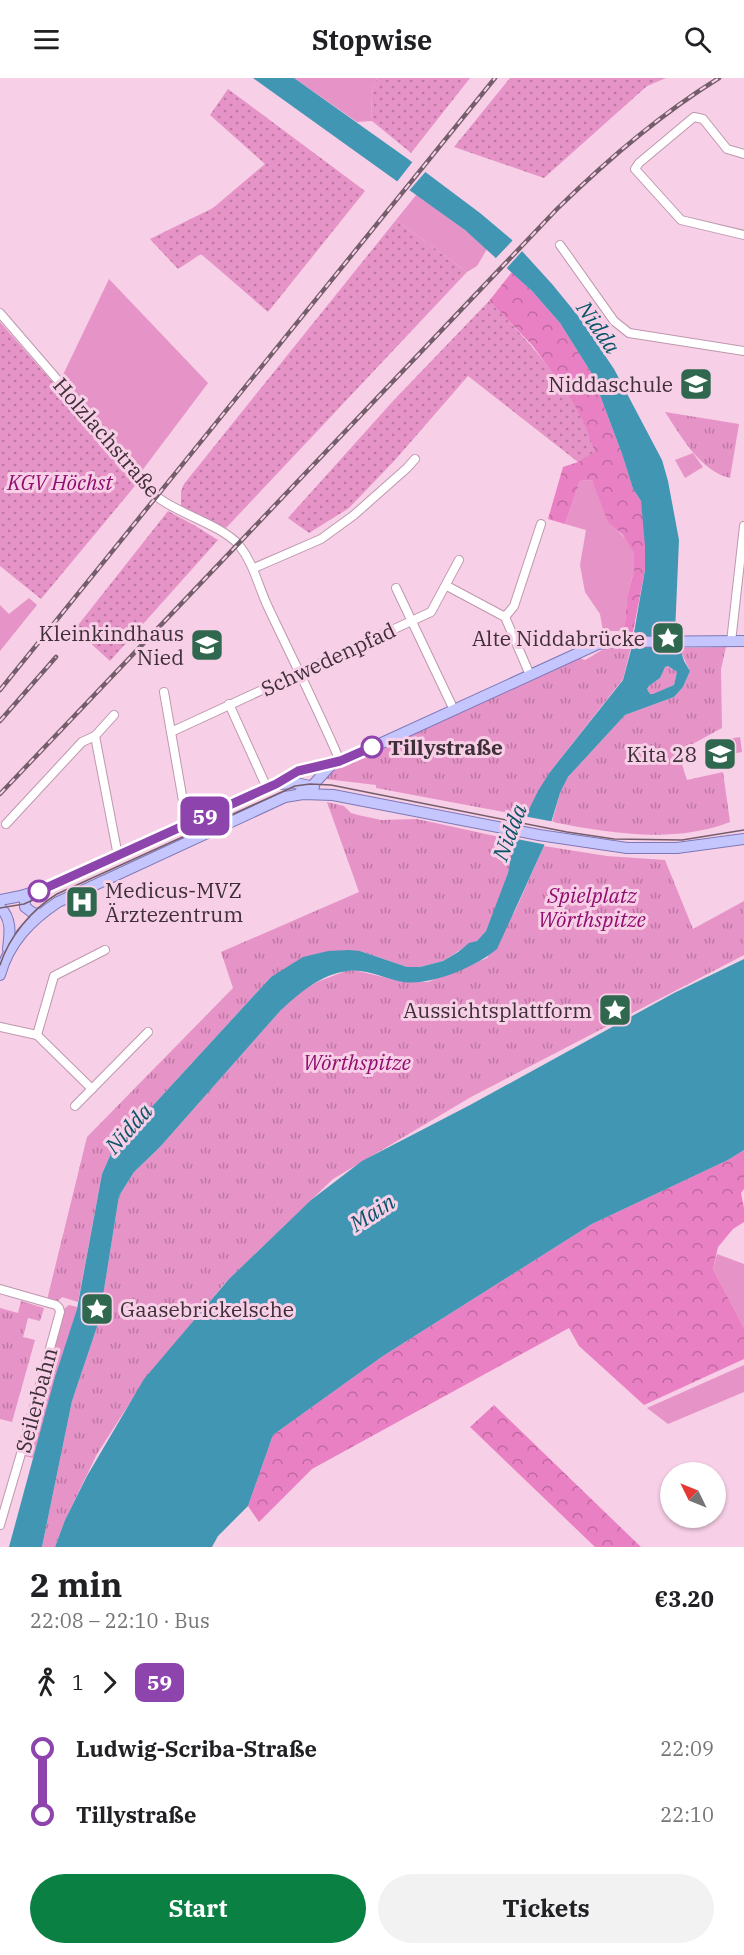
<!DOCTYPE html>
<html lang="en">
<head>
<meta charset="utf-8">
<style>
  body { margin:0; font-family:"IBM Plex Serif",serif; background:#f2f2f2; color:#202124; height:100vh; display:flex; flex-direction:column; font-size:22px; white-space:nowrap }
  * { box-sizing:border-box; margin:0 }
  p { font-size:20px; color:#757577 }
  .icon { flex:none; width:33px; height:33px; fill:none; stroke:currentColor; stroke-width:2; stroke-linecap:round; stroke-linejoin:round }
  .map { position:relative; height:1469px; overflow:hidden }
  .panel { display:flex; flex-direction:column; background:#fff; flex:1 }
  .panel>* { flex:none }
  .badge { padding:0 12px; border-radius:9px; font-size:21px; line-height:39px }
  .needle { width:39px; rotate:313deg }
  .buttons { position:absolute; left:660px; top:1384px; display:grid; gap:12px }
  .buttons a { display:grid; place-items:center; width:66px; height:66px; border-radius:50%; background:#fff; box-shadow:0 2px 4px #0004; font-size:30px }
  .map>.badge { position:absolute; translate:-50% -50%; box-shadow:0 0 0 3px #fff }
  .legs { display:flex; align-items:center; gap:9px; height:66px; padding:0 30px; font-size:20px }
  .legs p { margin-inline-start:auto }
  .summary { display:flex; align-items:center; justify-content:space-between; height:102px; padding:0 30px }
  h1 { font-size:33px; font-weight:800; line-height:45px }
  .primary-button { display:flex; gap:12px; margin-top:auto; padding:12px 30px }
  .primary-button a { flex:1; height:69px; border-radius:36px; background:#0b8043; color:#fff; font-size:24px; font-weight:800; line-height:69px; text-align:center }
  .primary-button a+a { background:#f2f2f2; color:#202124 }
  ul { padding:0 30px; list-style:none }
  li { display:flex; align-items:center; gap:21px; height:66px; font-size:22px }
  li i { display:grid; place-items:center; width:9px; height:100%; margin:0 8px; background:currentColor }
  li i::after { content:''; width:15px; height:15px; margin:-8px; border:4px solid; border-radius:50%; background:#fff }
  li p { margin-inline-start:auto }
  li:first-child i { background:linear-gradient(#0000 50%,currentColor 0) }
  li:last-child i { background:linear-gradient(currentColor 50%,#0000 0) }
  header { display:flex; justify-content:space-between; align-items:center; height:78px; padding:0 30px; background:#fff; font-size:27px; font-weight:800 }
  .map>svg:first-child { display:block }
  .grass { fill:#e693c7 }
  .forest { fill:url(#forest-crowns) }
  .park { fill:url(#park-tufts) }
  .garden { fill:url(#garden-dots) }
  .water { fill:#4197b3; fill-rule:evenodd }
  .pier { fill:#f7cfe6 }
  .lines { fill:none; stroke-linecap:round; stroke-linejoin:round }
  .minor-casing { stroke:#be98ae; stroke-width:10 }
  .major-casing { stroke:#7d78b8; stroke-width:12 }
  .minor { stroke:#fff; stroke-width:8 }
  .major { stroke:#c5c6fe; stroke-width:10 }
  .tram { stroke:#755e6b; stroke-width:1.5 }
  .rail-casing { stroke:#755e6b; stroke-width:4.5 }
  .rail { stroke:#f7cfe6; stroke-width:2; stroke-dasharray:7; stroke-linecap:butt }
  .line-1-casing { stroke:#fff; stroke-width:14 }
  .line-1 { stroke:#8e44ad; stroke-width:9 }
  .stop-1-dot { fill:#fff; stroke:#8e44ad; stroke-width:3 }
  .labels { text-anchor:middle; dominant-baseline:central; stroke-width:6; stroke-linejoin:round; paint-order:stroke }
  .poi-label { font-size:21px; fill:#3f2f38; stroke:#f7cfe6; text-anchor:end }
  .street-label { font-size:21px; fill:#3f2f38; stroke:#f7cfe6 }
  .park-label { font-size:21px; font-style:italic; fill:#900d6e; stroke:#f7cfe6 }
  .stop-label { font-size:21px; font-weight:bold; fill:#3f2f38; stroke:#f7cfe6; text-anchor:start }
  .water-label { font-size:22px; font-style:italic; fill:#0a5468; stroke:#f7cfe6 }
</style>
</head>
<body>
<header><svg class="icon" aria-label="menu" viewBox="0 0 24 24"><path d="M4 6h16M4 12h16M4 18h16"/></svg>Stopwise<svg class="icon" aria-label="search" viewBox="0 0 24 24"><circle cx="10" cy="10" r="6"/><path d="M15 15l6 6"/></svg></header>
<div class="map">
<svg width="744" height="1469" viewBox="0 0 744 1469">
  <defs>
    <pattern id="forest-crowns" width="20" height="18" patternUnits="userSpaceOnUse" patternTransform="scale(1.5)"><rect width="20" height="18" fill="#ea80c4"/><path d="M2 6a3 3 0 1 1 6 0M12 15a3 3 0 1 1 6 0" fill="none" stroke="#bf69a0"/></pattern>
    <pattern id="park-tufts" width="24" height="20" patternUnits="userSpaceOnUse" patternTransform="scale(1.5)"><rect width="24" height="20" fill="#e693c7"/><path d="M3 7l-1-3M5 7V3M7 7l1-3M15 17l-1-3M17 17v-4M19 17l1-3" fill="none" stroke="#bc78a3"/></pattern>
    <pattern id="garden-dots" width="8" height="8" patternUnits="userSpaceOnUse" patternTransform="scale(1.5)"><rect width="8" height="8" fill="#e693c7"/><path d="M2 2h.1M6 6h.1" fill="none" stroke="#bc78a3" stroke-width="1.8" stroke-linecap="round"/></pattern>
  </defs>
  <rect width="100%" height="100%" fill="#f7cfe6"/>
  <!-- grass -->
  <g class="grass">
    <polygon points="294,0 377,0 371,15 372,43 357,44"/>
    <polygon points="417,116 465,152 487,171 477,188 467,194 396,142"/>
    <polygon points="109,201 208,305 141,394 60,303"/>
    <polygon points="693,375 703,389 685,400 675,382"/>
    <polygon points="592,402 618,453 628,463 634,475 634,493 627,519 625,545 622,553 603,553 600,536 585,514 580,487 586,452 565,446 580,403"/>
    <polygon points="29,520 37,527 0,573 0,527 9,536"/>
    <polygon points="717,1176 744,1186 744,1250 713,1191"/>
    <polygon points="69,1227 77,1229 77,1231 33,1380 24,1378 64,1231"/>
    <polygon points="744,1287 744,1314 668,1346 647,1330"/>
  </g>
  <!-- forest -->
  <g class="forest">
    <polygon points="512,194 532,213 560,245 592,296 622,376 633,411 641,423 645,452 645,492 633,554 622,553 625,545 627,519 634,493 634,475 623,457 608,444 592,402 580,403 565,446 548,441 563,389 578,384 560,305 532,267 489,223"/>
    <polygon points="744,1072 744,1111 741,1115 744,1130 744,1144 733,1151 718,1169 713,1191 744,1250 744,1281 644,1327 579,1268 569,1250 312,1391 259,1444 248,1428 273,1357 383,1278 592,1146 728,1082"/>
    <polygon points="494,1327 641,1469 595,1469 470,1349"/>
  </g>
  <!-- park -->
  <g class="park">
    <path d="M665 334 739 346 730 400C700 393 681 358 665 334Z"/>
    <path d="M611 569H631L623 601 550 694 525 740 504 734 376 710V707L326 701 331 692 341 687 580 580 585 582C595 577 600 571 611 569Z"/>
    <path d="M726 569 721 591 722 650 678 674 687 702 723 694 730 744C674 766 609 755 552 744L560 715 568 699 625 637 674 619 683 609 690 593 679 570Z"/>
    <polygon points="668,588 677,594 674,607 653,617 650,616 647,611 649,608 660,600 664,589"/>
    <polygon points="740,659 742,674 725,677 721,662"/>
    <polygon points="327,724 344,728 351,735 358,737 381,742 417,741 514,762 508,795 501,816 486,853 477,863 469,866 443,883 420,889 407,889 360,873 271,899 113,1071 102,1096 78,1224 62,1219 57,1224 47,1222 87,1059 233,910 221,874 359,814"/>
    <polygon points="544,768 607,778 665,782 693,851 744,823 744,877 471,1019 333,1101 224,1206 142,1306 97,1376 65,1442 55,1469 42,1469 72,1323 99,1243 119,1118 134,1094 160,1069 281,932 302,913 317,904 346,893 354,892 404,904 428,904 487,880 515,833"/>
    <polygon points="21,1223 44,1230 40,1243 28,1240 23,1259 35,1262 12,1344 0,1341 0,1230 18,1235"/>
  </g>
  <!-- garden -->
  <g class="garden">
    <polygon points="377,0 470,0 411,75 372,43 371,15"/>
    <polygon points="510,0 666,0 647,8 544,100 454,69"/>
    <polygon points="228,11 365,113 268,234 201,176 178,191 150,161 213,130 265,86 210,37"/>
    <polygon points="396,142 467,194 226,450 181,430 181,413 184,406"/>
    <path d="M489 223C523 258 559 295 581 339 587 350 590 362 595 374L578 384 468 298 395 382 349 430 309 455 288 440 393 323Z"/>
    <polygon points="0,244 139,403 41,521 0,488"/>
    <polygon points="168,433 194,447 218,462 110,583 75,551"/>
  </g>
  <!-- water -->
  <g class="water">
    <path d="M253 0H294L408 81 480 135 511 161 552 206 579 239 614 291 662 382 668 403 679 462 675 555 684 583 690 593 683 609 674 619 625 637 568 699 560 715 544 768 497 871C475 889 431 908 403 904 385 901 366 890 348 893 321 896 301 914 281 932L160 1069 134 1094 119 1118 99 1243 72 1323 42 1469H9L55 1299 77 1231 102 1096 113 1071 271 899 303 879 328 873 349 872 360 873 407 889H420L443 883 458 874 469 865 477 863 486 853 508 795 514 762 538 713 550 694 623 602 631 572 640 520 645 492V468L641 423 633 411 622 376 592 296 560 245 532 213 465 152ZM668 588 677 594 674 607 653 616H650L647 611 649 608 660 600 665 589Z"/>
    <polygon points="744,881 744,1072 728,1082 592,1146 383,1278 273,1357 248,1428 218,1458 212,1469 55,1469 65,1442 87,1398 144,1301 229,1201 311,1122 362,1083 470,1027 674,915"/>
  </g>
  <!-- pier -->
  <g class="pier">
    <polygon points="414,82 427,92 408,114 396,105"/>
    <polygon points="515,160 524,171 505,192 494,182"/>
    <polygon points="523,738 555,744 547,767 512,760"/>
  </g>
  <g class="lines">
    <defs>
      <g id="minor">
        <polyline points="744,76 727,71 703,41 694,39 639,85 635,91 681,142 744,157"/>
        <polyline points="560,167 614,243 629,255 744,273"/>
        <path d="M0 235 143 401C153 431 216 441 239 467 254 486 258 508 268 529 292 580 318 631 340 683"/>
        <polyline points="254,490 321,461 354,437 407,390 415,381"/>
        <polyline points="447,508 505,539 530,597"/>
        <polyline points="396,510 454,632"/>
        <polyline points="505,539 514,528 541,446"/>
        <polyline points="731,564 744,448"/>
        <polyline points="164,614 187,746"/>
        <polyline points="229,626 267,710"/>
        <polyline points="171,654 431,534 459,482"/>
        <polyline points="95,658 118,778"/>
        <polyline points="6,746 82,664 95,658 114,637"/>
        <polyline points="0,949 37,957 92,1011"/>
        <polyline points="37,957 54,898 105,872"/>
        <polyline points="75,1028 148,954"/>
        <polyline points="0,1211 56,1227 59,1230 60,1234 20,1379 0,1447"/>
      </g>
      <g id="major">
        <polyline points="279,706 296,705 314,709"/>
        <polyline points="300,714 312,708 333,685"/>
        <polyline points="29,816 25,821 25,829 33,835 41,836"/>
        <polyline points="0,822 21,818 52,808 276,706 298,693 333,685 351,679 598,566 613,564 744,563"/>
        <path d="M0 829C12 841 10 855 8 871"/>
        <path d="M0 897C9 864 31 842 58 824L285 719 303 716 333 717 539 757 627 770H677L744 761"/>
      </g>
    </defs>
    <!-- minor casing -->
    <use href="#minor" class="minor-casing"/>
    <!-- major casing -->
    <use href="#major" class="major-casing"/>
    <!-- minor -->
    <use href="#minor" class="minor"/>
    <!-- major -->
    <use href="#major" class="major"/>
    <!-- tram -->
    <g class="tram">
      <polyline points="0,830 24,826 49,815"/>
      <path d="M0 887C9 859 31 832 57 816L295 708 310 706 331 707 567 754 614 761 682 762 744 752"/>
    </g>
    <defs>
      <g id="rail">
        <polyline points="0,612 495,0"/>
        <polyline points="0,643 56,579"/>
        <path d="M0 716 557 131C607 82 659 37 719 0"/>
      </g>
    </defs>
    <!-- rail casing -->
    <use href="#rail" class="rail-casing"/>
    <!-- rail -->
    <use href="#rail" class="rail"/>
  </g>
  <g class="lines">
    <defs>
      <polyline id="line-1" points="39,813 276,706 298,693 340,683 372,669"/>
    </defs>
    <!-- line-1 casing -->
    <use href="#line-1" class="line-1-casing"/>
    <!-- line-1 -->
    <use href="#line-1" class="line-1"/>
  </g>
  <!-- icons -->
  <defs>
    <symbol id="school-square" viewBox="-11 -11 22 22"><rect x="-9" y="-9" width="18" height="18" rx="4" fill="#30674f" stroke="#f7cfe6"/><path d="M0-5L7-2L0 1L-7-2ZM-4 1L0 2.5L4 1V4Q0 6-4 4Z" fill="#fff"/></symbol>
    <symbol id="sight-square" viewBox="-11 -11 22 22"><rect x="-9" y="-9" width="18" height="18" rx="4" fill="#30674f" stroke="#f7cfe6"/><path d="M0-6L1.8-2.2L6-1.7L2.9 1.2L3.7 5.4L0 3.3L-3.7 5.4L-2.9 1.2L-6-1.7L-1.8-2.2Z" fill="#fff"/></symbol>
    <symbol id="hospital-square" viewBox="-11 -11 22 22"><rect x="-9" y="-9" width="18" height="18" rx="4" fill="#30674f" stroke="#f7cfe6"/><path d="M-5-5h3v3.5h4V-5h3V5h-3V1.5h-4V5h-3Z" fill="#fff"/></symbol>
  </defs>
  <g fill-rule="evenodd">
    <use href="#school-square" x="677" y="287" width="38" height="38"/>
    <use href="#sight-square" x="649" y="541" width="38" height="38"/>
    <use href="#school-square" x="188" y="548" width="38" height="38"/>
    <use href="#school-square" x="701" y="657" width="38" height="38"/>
    <use href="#hospital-square" x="63" y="805" width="38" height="38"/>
    <use href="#sight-square" x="596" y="913" width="38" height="38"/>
    <use href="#sight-square" x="78" y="1212" width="38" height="38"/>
  </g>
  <!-- markers -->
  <g class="stop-1-dot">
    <circle cx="372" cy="669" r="10"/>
    <circle cx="39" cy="813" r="10"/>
  </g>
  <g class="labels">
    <!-- poi labels -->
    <g class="poi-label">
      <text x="673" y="306">Niddaschule</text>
      <text x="184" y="555">Kleinkindhaus<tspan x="184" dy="24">Nied</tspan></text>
      <text x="645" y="560">Alte Niddabrücke</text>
      <text x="697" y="676">Kita 28</text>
      <text x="105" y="812" text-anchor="start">Medicus-MVZ<tspan x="105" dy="24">Ärztezentrum</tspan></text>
      <text x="592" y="932">Aussichtsplattform</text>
      <text x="120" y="1231" text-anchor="start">Gaasebrickelsche</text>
    </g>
    <!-- street labels -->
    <g class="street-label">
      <text transform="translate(107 359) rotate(49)">Holzlachstraße</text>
      <text transform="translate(328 581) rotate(-25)">Schwedenpfad</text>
      <text transform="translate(36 1322) rotate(-75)">Seilerbahn</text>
    </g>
    <!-- park labels -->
    <g class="park-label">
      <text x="60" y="404">KGV Höchst</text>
      <text x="592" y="817">Spielplatz<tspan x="592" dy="24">Wörthspitze</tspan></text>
      <text x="357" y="984">Wörthspitze</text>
    </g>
    <!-- stop labels -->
    <g class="stop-label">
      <text x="388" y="669">Tillystraße</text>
    </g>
    <!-- water labels -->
    <g class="water-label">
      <text transform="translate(599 249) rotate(55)">Nidda</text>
      <text transform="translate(509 754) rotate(-69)">Nidda</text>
      <text transform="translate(128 1050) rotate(-48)">Nidda</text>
      <text transform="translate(372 1134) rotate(-33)">Main</text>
    </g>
  </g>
</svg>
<div class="buttons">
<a><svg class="needle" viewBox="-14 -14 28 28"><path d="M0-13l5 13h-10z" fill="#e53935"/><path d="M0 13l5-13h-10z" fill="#757577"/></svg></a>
</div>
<b class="badge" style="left:205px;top:738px;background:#8e44ad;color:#fff">59</b>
</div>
<section class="panel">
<div class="summary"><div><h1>2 min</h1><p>22:08 – 22:10 · Bus</p></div><b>€3.20</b></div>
<div class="legs"><svg class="icon" aria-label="walk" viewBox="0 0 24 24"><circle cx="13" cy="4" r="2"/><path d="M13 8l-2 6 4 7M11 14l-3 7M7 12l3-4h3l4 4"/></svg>1<svg class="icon" aria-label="forward" viewBox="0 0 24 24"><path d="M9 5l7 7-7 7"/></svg><b class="badge" style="background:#8e44ad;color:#fff">59</b></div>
<ul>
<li><i style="color:#8e44ad"></i><b>Ludwig-Scriba-Straße</b><p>22:09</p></li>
<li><i style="color:#8e44ad"></i><b>Tillystraße</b><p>22:10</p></li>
</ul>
<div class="primary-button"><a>Start</a><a>Tickets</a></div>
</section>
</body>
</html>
